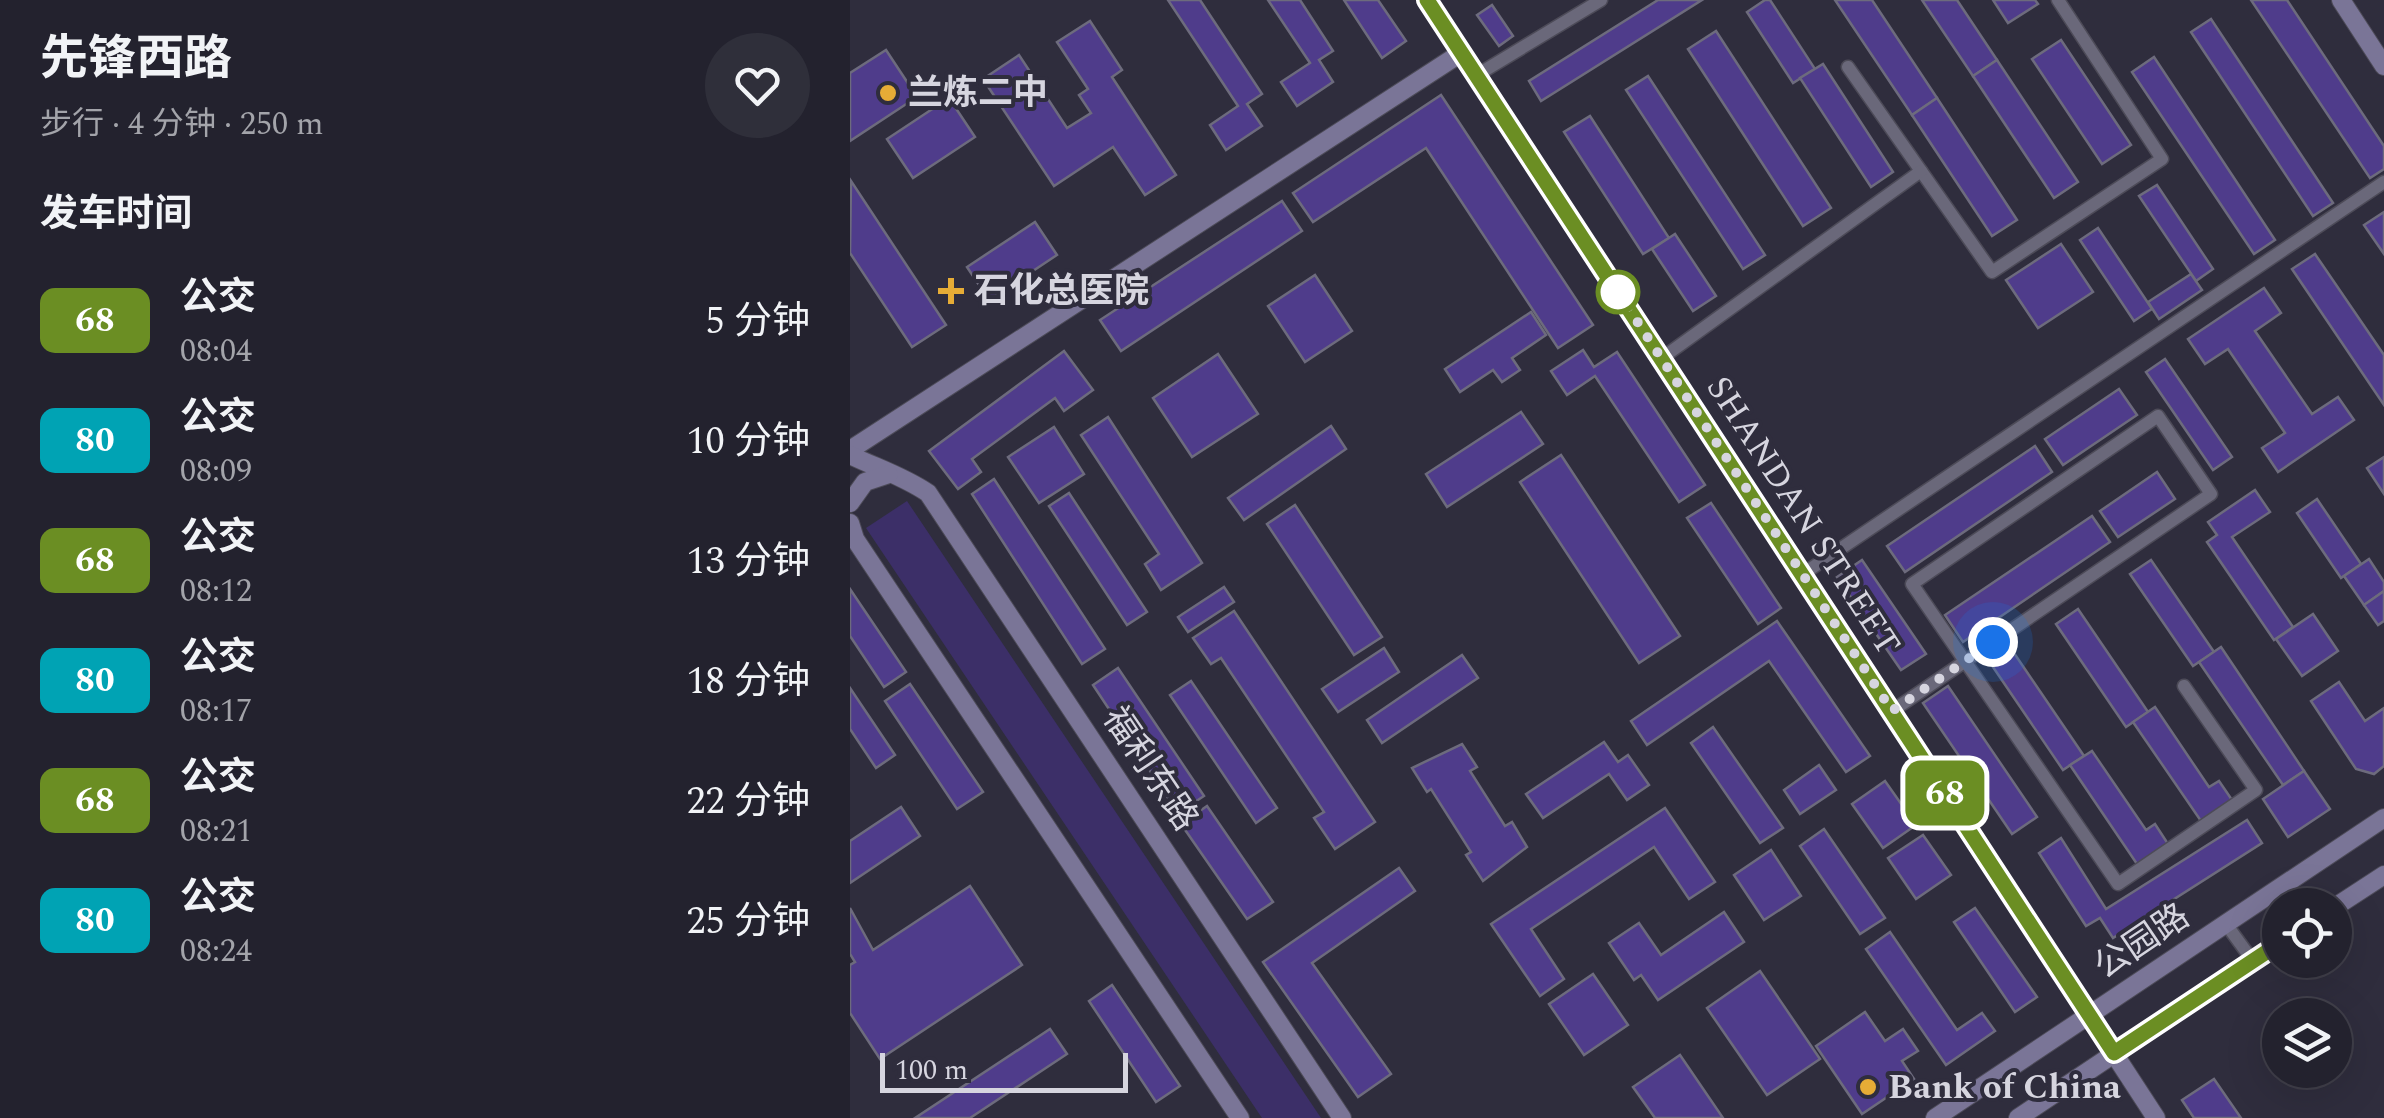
<!DOCTYPE html>
<html lang="zh">
<head>
<meta charset="utf-8">
<style>
  body { margin:0; font-family:Spectral,"Noto Sans SC",serif; background:#2f2f3a; color:#f1f3f6; height:100vh; display:flex; flex-direction:column; font-size:38px; white-space:nowrap }
  * { box-sizing:border-box; margin:0 }
  p { font-size:32px; color:#a3a4aa }
  .icon { flex:none; width:55px; height:55px; fill:none; stroke:currentColor; stroke-width:2; stroke-linecap:round; stroke-linejoin:round }
  .map { position:relative; flex:1; overflow:hidden }
  .panel { display:flex; flex-direction:column; background:#23222e; width:850px }
  .panel>* { flex:none }
  .badge { padding:0 20px; border-radius:15px; font-size:35px; line-height:65px }
  .tools { position:absolute; left:1412px; top:888px; display:grid; gap:20px }
  .tools a { display:grid; place-items:center; width:90px; height:90px; border-radius:50%; background:#23222e; box-shadow:0 10px 40px #0002,0 0 0 2px #403f4a; font-size:50px }
  .scale { position:absolute; left:30px; bottom:25px; width:248px; box-sizing:border-box; padding-left:10px; border:5px solid #d6d5df; border-top:0; font-size:28px; line-height:35px; white-space:nowrap; color:#d6d5df; -webkit-text-stroke:8px #2f2d3d; paint-order:stroke }
  .you { position:absolute; width:50px; height:50px; margin:-25px; border:8px solid #fff; border-radius:50%; background:#1a73e8; box-shadow:0 0 0 15px #1a73e833 }
  .map>.badge { position:absolute; translate:-50% -50%; box-shadow:0 0 0 5px #fff }
  h2 { padding:0 40px; font-size:38px; line-height:90px }
  .round { display:grid; place-items:center; flex:none; width:105px; height:105px; border-radius:52px; background:#2f2f3a }
  .summary { display:flex; align-items:center; justify-content:space-between; height:170px; padding:0 40px }
  h1 { font-size:48px; font-weight:700; line-height:75px }
  ul { padding:0; list-style:none }
  li { display:flex; align-items:center; gap:30px; height:120px; padding:0 40px }
  li div { flex:1 }
  li b { display:block; font-size:38px }
  li em { font-style:normal }
  li .badge { min-width:110px; font-weight:700; text-align:center }
  main { display:flex; flex:1; min-height:0 }
  .map>svg:first-child { display:block }
  .green { fill:#3c2f68 }
  .building { fill:#4f3c8b; stroke:#6d6b7d; stroke-width:2.5 }
  .lines { fill:none; stroke-linecap:round; stroke-linejoin:round }
  .street-casing { stroke:#4d4b58; stroke-width:15 }
  .secondary-casing { stroke:#4d4b58; stroke-width:20 }
  .street { stroke:#6a687a; stroke-width:12 }
  .secondary { stroke:#7a7597; stroke-width:18 }
  .line-casing { stroke:#fff; stroke-width:22 }
  .line { stroke:#6b8e23; stroke-width:15 }
  .walk { stroke:#d6d5df; stroke-width:10; stroke-dasharray:0 18 }
  .poi-dot { fill:#e6ac36; stroke:#2f2d3d; stroke-width:4 }
  .stop-dot { fill:#fff; stroke:#6b8e23; stroke-width:5 }
  .labels { text-anchor:middle; dominant-baseline:central; stroke-width:8; stroke-linejoin:round; paint-order:stroke }
  .poi-label { font-size:35px; font-weight:bold; fill:#d6d5df; stroke:#2f2d3d; text-anchor:start }
  .street-label { font-size:35px; fill:#d6d5df; stroke:#2f2d3d }
</style>
</head>
<body>
<main>
<section class="panel">
<div class="summary"><div><h1>先锋西路</h1><p>步行 · 4 分钟 · 250 m</p></div><a class="round"><svg class="icon" aria-label="heart" viewBox="0 0 24 24"><path d="M12 20l-8-8c-3-5 5-10 8-4 3-6 11-1 8 4z"/></svg></a></div>
<h2>发车时间</h2>
<ul>
<li><span class="badge" style="background:#6b8e23;color:#fff">68</span><div><b>公交</b><p>08:04</p></div><em>5 分钟</em></li>
<li><span class="badge" style="background:#00a3b4;color:#fff">80</span><div><b>公交</b><p>08:09</p></div><em>10 分钟</em></li>
<li><span class="badge" style="background:#6b8e23;color:#fff">68</span><div><b>公交</b><p>08:12</p></div><em>13 分钟</em></li>
<li><span class="badge" style="background:#00a3b4;color:#fff">80</span><div><b>公交</b><p>08:17</p></div><em>18 分钟</em></li>
<li><span class="badge" style="background:#6b8e23;color:#fff">68</span><div><b>公交</b><p>08:21</p></div><em>22 分钟</em></li>
<li><span class="badge" style="background:#00a3b4;color:#fff">80</span><div><b>公交</b><p>08:24</p></div><em>25 分钟</em></li>
</ul>
</section>
<div class="map">
<svg width="1534" height="1118" viewBox="0 0 1534 1118">
  <rect width="100%" height="100%" fill="#2f2d3d"/>
  <!-- green -->
  <polygon class="green" points="57,501 471,1118 412,1118 16,528"/>
  <!-- building -->
  <g class="building">
    <polygon points="318,0 350,0 412,94 397,104 412,126 376,150 360,125 388,106"/>
    <polygon points="418,0 450,0 483,51 469,60 483,82 447,106 431,82 460,63"/>
    <polygon points="494,0 528,0 556,41 532,58"/>
    <polygon points="808,0 852,0 691,101 679,81"/>
    <polygon points="915,0 920,0 965,69 943,83 897,12"/>
    <polygon points="985,0 1022,0 1087,98 1062,115"/>
    <polygon points="1072,0 1107,0 1147,60 1123,76"/>
    <polygon points="1143,0 1185,0 1188,4 1158,23"/>
    <polygon points="1401,0 1437,0 1534,146 1534,169 1520,178"/>
    <polygon points="642,5 663,36 649,46 627,15"/>
    <polygon points="1361,19 1483,203 1463,216 1341,32"/>
    <polygon points="240,21 272,70 262,77 326,175 295,195 263,147 204,186 133,79 169,55 217,128 241,113 229,95 238,89 207,42"/>
    <polygon points="866,31 981,208 953,226 838,49"/>
    <polygon points="1211,40 1281,145 1252,164 1182,59"/>
    <polygon points="36,50 67,97 0,141 0,73"/>
    <polygon points="1304,57 1425,240 1404,254 1282,72"/>
    <polygon points="1147,60 1228,182 1204,198 1123,76"/>
    <polygon points="973,64 1043,172 1021,187 950,78"/>
    <polygon points="798,76 915,255 893,269 776,90"/>
    <polygon points="591,95 743,325 708,348 576,148 463,222 443,193"/>
    <polygon points="99,98 125,137 63,178 37,139"/>
    <polygon points="1087,98 1167,220 1142,236 1062,115"/>
    <polygon points="740,116 819,238 793,254 714,132"/>
    <polygon points="1,181 96,325 62,347 0,253"/>
    <polygon points="1307,185 1363,269 1346,281 1289,196"/>
    <polygon points="432,201 452,231 271,351 250,320"/>
    <polygon points="1534,212 1534,254 1514,225"/>
    <polygon points="185,222 207,255 139,300 117,267"/>
    <polygon points="1248,228 1302,309 1284,321 1230,240"/>
    <polygon points="825,234 866,296 843,311 802,249"/>
    <polygon points="1211,244 1243,292 1188,328 1156,280"/>
    <polygon points="1465,254 1534,355 1534,405 1442,269"/>
    <polygon points="1341,274 1352,290 1309,319 1298,302"/>
    <polygon points="465,275 502,331 455,362 418,306"/>
    <polygon points="1414,288 1431,313 1405,331 1462,414 1488,397 1504,420 1428,472 1412,448 1435,433 1378,349 1355,364 1338,339"/>
    <polygon points="681,312 696,335 662,358 670,370 652,382 643,370 610,392 595,369"/>
    <polygon points="733,350 744,367 767,352 855,485 829,502 745,376 717,395 701,371"/>
    <polygon points="214,351 243,390 214,411 205,398 122,459 131,472 108,489 79,451"/>
    <polygon points="368,354 408,414 342,457 303,398"/>
    <polygon points="1315,359 1382,457 1363,470 1296,372"/>
    <polygon points="1269,389 1287,415 1213,465 1195,439"/>
    <polygon points="671,412 693,444 597,507 576,474"/>
    <polygon points="258,417 352,563 311,590 295,564 309,554 231,435"/>
    <polygon points="481,426 496,449 394,520 378,498"/>
    <polygon points="204,427 234,474 189,503 158,457"/>
    <polygon points="1185,446 1202,472 1055,572 1037,546"/>
    <polygon points="711,455 830,636 789,663 670,482"/>
    <polygon points="1534,457 1534,494 1517,468"/>
    <polygon points="1307,472 1325,499 1268,537 1250,511"/>
    <polygon points="144,479 255,649 232,664 122,494"/>
    <polygon points="1405,490 1420,512 1382,537 1443,627 1424,640 1357,542 1367,535 1358,522"/>
    <polygon points="219,493 297,612 277,625 199,506"/>
    <polygon points="1467,499 1511,564 1491,578 1447,513"/>
    <polygon points="861,503 931,608 908,624 837,518"/>
    <polygon points="445,505 532,637 504,655 417,524"/>
    <polygon points="1242,516 1260,542 1113,642 1095,615"/>
    <polygon points="1519,559 1534,582 1534,591 1514,605 1494,576"/>
    <polygon points="1012,560 1076,654 1051,670 987,577"/>
    <polygon points="1301,560 1364,652 1343,666 1280,574"/>
    <polygon points="374,587 384,602 338,632 328,617"/>
    <polygon points="0,589 56,672 34,687 0,636"/>
    <polygon points="1534,591 1534,621 1528,625 1514,605"/>
    <polygon points="1228,609 1298,712 1276,727 1206,624"/>
    <polygon points="384,611 525,822 485,849 464,818 474,812 371,658 361,664 343,638"/>
    <polygon points="1463,614 1488,651 1452,676 1426,639"/>
    <polygon points="927,621 1020,756 996,772 919,661 797,745 781,721"/>
    <polygon points="1371,647 1454,771 1433,785 1349,662"/>
    <polygon points="534,648 549,672 488,712 472,689"/>
    <polygon points="1164,653 1234,756 1213,770 1143,667"/>
    <polygon points="612,655 628,678 532,743 517,720"/>
    <polygon points="268,668 354,796 328,813 243,685"/>
    <polygon points="341,681 427,808 406,823 320,695"/>
    <polygon points="1489,682 1515,721 1534,708 1534,766 1524,774 1506,769 1461,701"/>
    <polygon points="60,684 133,792 107,809 35,701"/>
    <polygon points="1098,686 1187,817 1162,834 1073,703"/>
    <polygon points="0,688 45,755 26,768 0,729"/>
    <polygon points="1305,707 1359,787 1369,781 1382,800 1351,821 1283,722"/>
    <polygon points="863,727 933,828 910,843 841,743"/>
    <polygon points="754,742 768,762 778,755 799,785 777,800 759,774 693,818 676,794"/>
    <polygon points="612,744 627,767 620,771 655,826 662,822 677,847 633,881 616,855 621,852 581,789 577,792 562,768"/>
    <polygon points="1242,751 1296,830 1305,824 1318,844 1287,864 1220,765"/>
    <polygon points="969,765 986,790 950,814 934,790"/>
    <polygon points="1454,771 1480,809 1438,837 1413,799"/>
    <polygon points="1035,781 1066,825 1033,848 1002,804"/>
    <polygon points="357,806 423,902 397,919 331,824"/>
    <polygon points="51,807 70,836 0,883 0,841"/>
    <polygon points="815,808 865,882 839,899 804,847 681,929 714,979 690,996 641,924"/>
    <polygon points="1397,820 1412,843 1263,938 1250,918 1236,926 1189,853 1211,838 1256,909"/>
    <polygon points="974,829 1035,918 1010,934 950,846"/>
    <polygon points="1073,835 1101,875 1066,899 1038,858"/>
    <polygon points="921,850 951,896 914,920 884,875"/>
    <polygon points="549,868 565,891 462,963 541,1074 508,1097 413,962"/>
    <polygon points="120,886 172,965 30,1059 0,1013 0,965 5,962 0,954 0,908 23,950"/>
    <polygon points="1125,908 1187,997 1165,1012 1104,922"/>
    <polygon points="874,912 894,942 808,1000 791,975 784,980 759,943 789,923 811,955"/>
    <polygon points="1040,932 1107,1030 1132,1013 1145,1031 1096,1065 1016,949"/>
    <polygon points="910,971 970,1059 917,1095 857,1008"/>
    <polygon points="743,974 778,1025 734,1055 699,1004"/>
    <polygon points="262,985 330,1086 306,1102 239,1001"/>
    <polygon points="1015,1012 1035,1041 1053,1029 1068,1051 1052,1061 1064,1079 1012,1114 966,1046"/>
    <polygon points="200,1029 217,1054 120,1118 65,1118"/>
    <polygon points="830,1055 873,1118 805,1118 783,1087"/>
    <polygon points="1364,1079 1391,1118 1344,1118 1332,1100"/>
  </g>
  <g class="lines">
    <defs>
      <g id="street">
        <polyline points="998,67 1142,272 1312,159 1208,0"/>
        <polyline points="627,75 751,0"/>
        <polyline points="812,358 1071,171"/>
        <polyline points="953,574 1534,182"/>
        <polyline points="1042,711 1361,494 1308,416 1062,584 1268,884 1406,790 1334,686"/>
        <polyline points="1376,924 1403,961"/>
      </g>
      <g id="secondary">
        <polyline points="577,0 1306,1118"/>
        <polyline points="1491,0 1534,66"/>
        <polyline points="0,450 611,53"/>
        <path d="M0 455C27 468 53 476 78 493L492 1118"/>
        <polyline points="0,503 15,482 39,474"/>
        <polyline points="0,523 5,539 390,1118"/>
        <polyline points="1485,907 1534,875"/>
        <polyline points="1085,1118 1534,818"/>
        <polyline points="1168,1118 1430,943"/>
      </g>
    </defs>
    <!-- street casing -->
    <use href="#street" class="street-casing"/>
    <!-- secondary casing -->
    <use href="#secondary" class="secondary-casing"/>
    <!-- street -->
    <use href="#street" class="street"/>
    <!-- secondary -->
    <use href="#secondary" class="secondary"/>
  </g>
  <g class="lines">
    <defs>
      <polyline id="line" points="577,0 1264,1053 1430,943"/>
    </defs>
    <!-- line casing -->
    <use href="#line" class="line-casing"/>
    <!-- line -->
    <use href="#line" class="line"/>
    <!-- walk -->
    <polyline class="walk" points="768,292 1042,711 1143,642"/>
  </g>
  <!-- markers -->
  <g class="poi-dot">
    <circle cx="38" cy="93" r="10"/>
    <path d="M96 276h10v10h10v10h-10v10h-10v-10h-10v-10h10z"/>
    <circle cx="1018" cy="1087" r="10"/>
  </g>
  <circle class="stop-dot" cx="768" cy="292" r="20"/>
  <g class="labels">
    <!-- poi labels -->
    <g class="poi-label">
      <text x="58" y="93">兰炼二中</text>
      <text x="124" y="291">石化总医院</text>
      <text x="1038" y="1087">Bank of China</text>
    </g>
    <!-- street labels -->
    <g class="street-label">
      <text transform="translate(953 516) rotate(57)">SHANDAN STREET</text>
      <text transform="translate(300 769) rotate(56)">福利东路</text>
      <text transform="translate(1292 942) rotate(-34)">公园路</text>
    </g>
  </g>
</svg>
<div class="tools">
<a><svg class="icon" aria-label="locate" viewBox="0 0 24 24"><circle cx="12" cy="12" r="6"/><path d="M12 2v4M12 18v4M2 12h4M18 12h4"/></svg></a>
<a><svg class="icon" aria-label="layers" viewBox="0 0 24 24"><path d="M12 4l9 5-9 5-9-5zM3 14l9 5 9-5"/></svg></a>
</div>
<div class="scale">100 m</div>
<div class="you" style="left:1143px;top:642px"></div>
<b class="badge" style="left:1095px;top:793px;background:#6b8e23;color:#fff">68</b>
</div>
</main>
</body>
</html>
